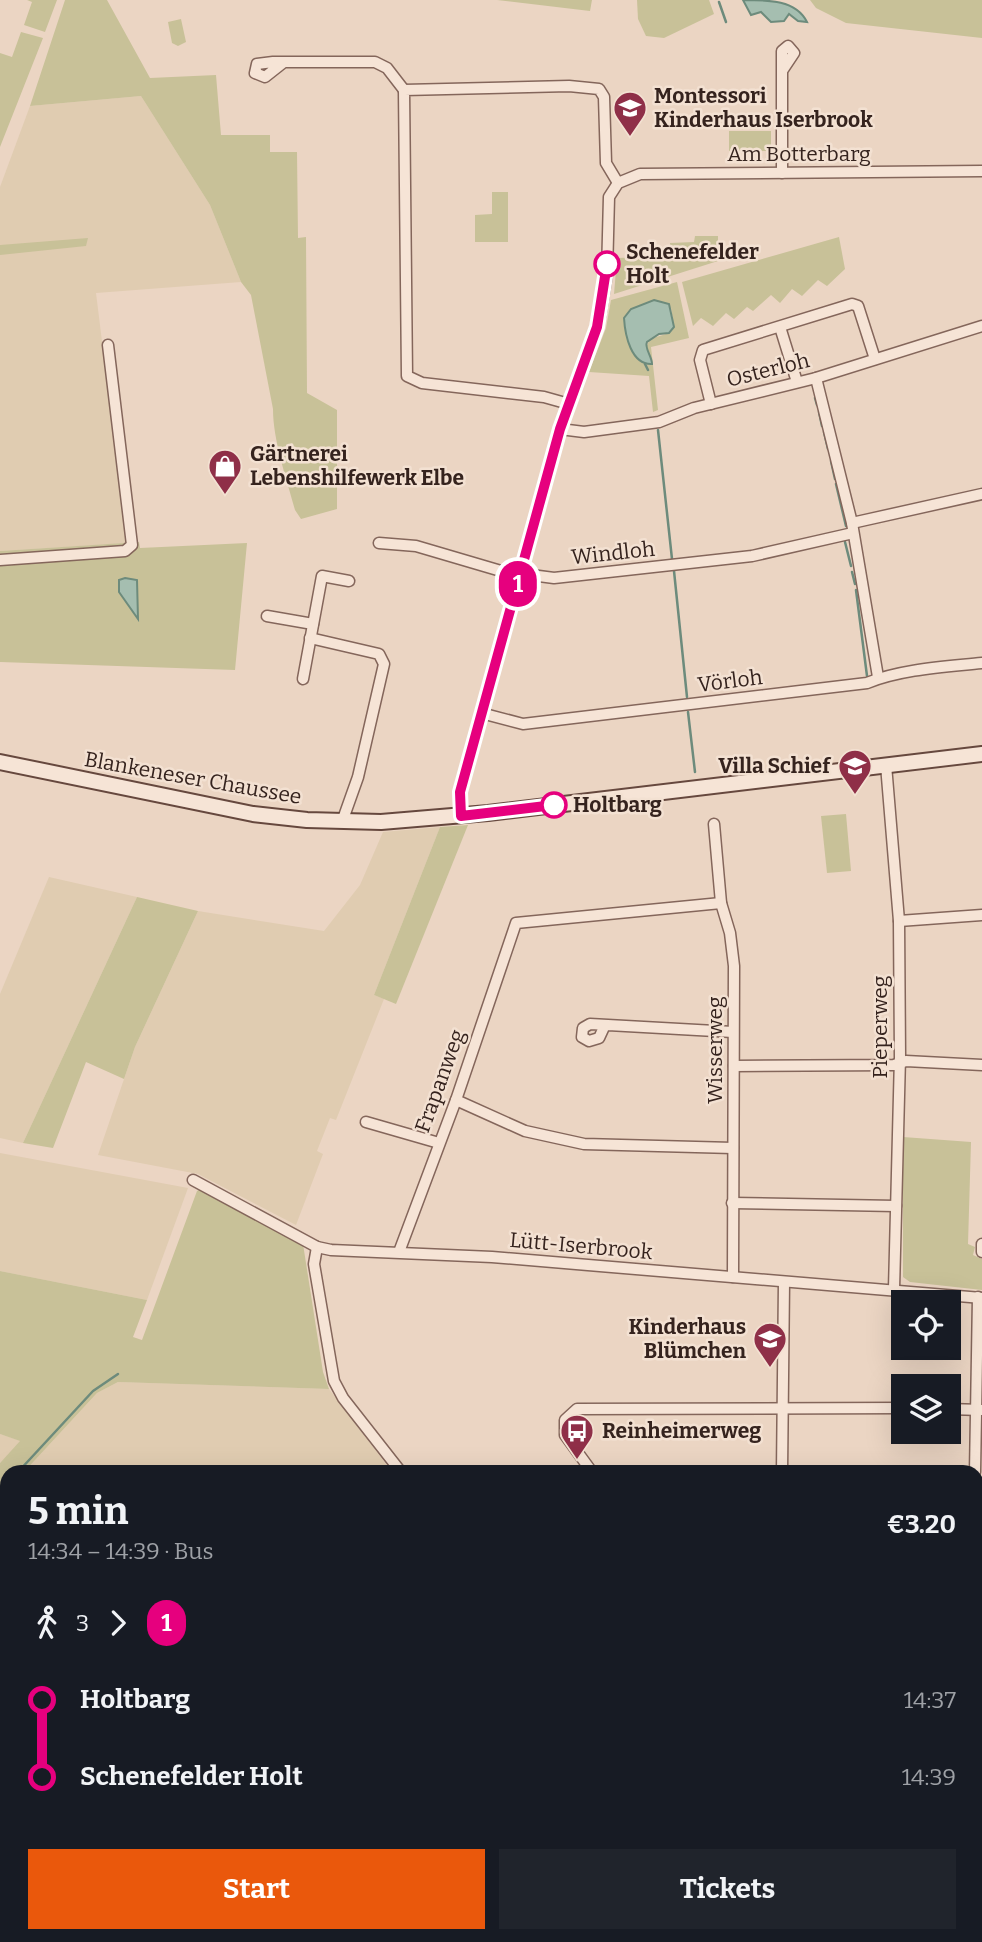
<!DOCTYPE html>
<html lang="en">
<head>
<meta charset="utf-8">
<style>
  body { margin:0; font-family:Bitter,serif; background:#20242c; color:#f1f3f6; height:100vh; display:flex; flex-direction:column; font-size:26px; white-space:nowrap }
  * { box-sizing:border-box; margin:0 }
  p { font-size:23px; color:#9ea1a6 }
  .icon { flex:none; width:38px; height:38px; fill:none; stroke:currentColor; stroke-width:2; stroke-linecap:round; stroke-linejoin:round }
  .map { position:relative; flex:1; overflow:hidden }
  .drawer { position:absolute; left:0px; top:1465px; width:984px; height:478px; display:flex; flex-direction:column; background:#171b24; border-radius:21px 21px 0 0; box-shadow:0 7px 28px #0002 }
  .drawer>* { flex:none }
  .badge { padding:0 14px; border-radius:23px; font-size:24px; line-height:46px }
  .tools { position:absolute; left:891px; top:1290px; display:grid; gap:14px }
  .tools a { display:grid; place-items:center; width:70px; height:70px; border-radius:0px; background:#171b24; box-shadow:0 7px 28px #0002; font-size:35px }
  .map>.badge { position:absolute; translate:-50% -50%; box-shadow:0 0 0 4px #fff }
  .legs { display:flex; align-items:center; gap:10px; height:77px; padding:0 28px; font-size:23px }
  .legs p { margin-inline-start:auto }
  .head { display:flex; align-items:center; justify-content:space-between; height:119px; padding:0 28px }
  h1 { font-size:38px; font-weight:700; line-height:52px }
  .primary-button { display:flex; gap:14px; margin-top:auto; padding:14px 28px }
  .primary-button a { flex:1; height:80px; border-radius:0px; background:#ea580c; color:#fff; font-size:28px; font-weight:700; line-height:80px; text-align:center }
  .primary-button a+a { background:#20242c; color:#f1f3f6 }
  ul { padding:0 28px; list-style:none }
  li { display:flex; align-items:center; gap:24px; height:77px; font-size:26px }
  li i { display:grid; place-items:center; width:10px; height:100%; margin:0 9px; background:currentColor }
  li i::after { content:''; width:18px; height:18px; margin:-9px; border:5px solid; border-radius:50%; background:#171b24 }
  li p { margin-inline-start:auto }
  li:first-child i { background:linear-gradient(#0000 50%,currentColor 0) }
  li:last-child i { background:linear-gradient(currentColor 50%,#0000 0) }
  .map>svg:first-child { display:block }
  .farmland { fill:#e0ccb1 }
  .green { fill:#c8c198; fill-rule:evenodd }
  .water { fill:#a5beb0; stroke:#6d8b7c; stroke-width:2 }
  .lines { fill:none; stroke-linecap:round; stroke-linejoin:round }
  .stream { stroke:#6d8b7c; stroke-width:2.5 }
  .minor-casing { stroke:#84665b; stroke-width:13 }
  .secondary-casing { stroke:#66483e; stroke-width:18 }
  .minor { stroke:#f6e4d6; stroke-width:10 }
  .secondary { stroke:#f6e4d6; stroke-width:14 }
  .line-1-casing { stroke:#fff; stroke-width:16 }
  .line-1 { stroke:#e6007e; stroke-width:10 }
  .stop-1-dot { fill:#fff; stroke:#e6007e; stroke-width:3.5 }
  .labels { text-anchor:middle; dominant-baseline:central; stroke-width:5; stroke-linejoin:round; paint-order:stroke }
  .poi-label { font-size:21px; font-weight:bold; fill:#35231e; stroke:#f3e1d2; text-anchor:start }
  .street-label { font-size:21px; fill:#35231e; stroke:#f3e1d2 }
  .stop-label { font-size:21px; font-weight:bold; fill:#35231e; stroke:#f3e1d2; text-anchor:start }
</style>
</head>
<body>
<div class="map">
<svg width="982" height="1942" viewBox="0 0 982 1942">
  <rect width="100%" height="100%" fill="#ebd5c3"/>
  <!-- farmland -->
  <g class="farmland">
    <polygon points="141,96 210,205 241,282 96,293 127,543 0,551 0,187 30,106"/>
    <polygon points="440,827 374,995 384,999 336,1120 330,1118 317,1151 323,1154 296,1225 198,1174 98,1155 135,1047 198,911 324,931 360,885 383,832"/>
    <polygon points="49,877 137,897 23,1143 0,1138 0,994"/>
    <polygon points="0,1153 188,1188 147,1300 0,1271"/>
    <polygon points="118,1382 329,1389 392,1472 24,1472 97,1393"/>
    <polygon points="0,1434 21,1441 0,1463"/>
    <polygon points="7,1491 7,1632 0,1621 0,1498"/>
    <polygon points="225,1936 283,1936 286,1942 217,1942"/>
  </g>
  <!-- green -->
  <g class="green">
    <polygon points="27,0 57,0 45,32 24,25 32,2"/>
    <path d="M65 0H107L150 78 216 75 221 135H270V152H297L298 238 306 237 307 393 337 410V509L301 519 295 510C286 477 273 440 273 409L251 295 241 282 210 205 141 96 30 106Z"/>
    <polygon points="497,0 592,0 590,11"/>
    <polygon points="637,0 709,0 714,14 664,38 646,36 638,19"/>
    <polygon points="810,0 982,0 982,38 846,23 816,8"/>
    <polygon points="181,19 186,42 178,46 172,43 168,22"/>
    <polygon points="21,32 43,38 0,147 0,53 12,57"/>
    <rect x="729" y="131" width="42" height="20"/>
    <polygon points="492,192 508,192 508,242 475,242 475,215 492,214"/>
    <polygon points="695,236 718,236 718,261 614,294 617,258 647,257 648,251 670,250 670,243 694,242"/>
    <polygon points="839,237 845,269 827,286 818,280 802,296 792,289 780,303 771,295 753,311 747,307 734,319 726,313 713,326 701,318 693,326 682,282"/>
    <polygon points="88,238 86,246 0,255 0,245"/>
    <path d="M677 282 689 338 651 347 658 410 653 412 649 376 589 372 606 328 611 300ZM646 303 671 308 674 327 666 334 650 339 646 348 630 347 624 318 631 309Z"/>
    <polygon points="139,542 140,548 247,543 235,670 0,662 0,551"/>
    <polygon points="846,814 851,871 827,873 821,816"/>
    <polygon points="468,825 396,1004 374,995 440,827"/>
    <polygon points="137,897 198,911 135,1047 124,1079 86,1062 53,1148 23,1143"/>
    <polygon points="903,1137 971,1142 968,1244 975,1247 973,1255 982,1259 982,1290 910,1282 903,1277"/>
    <polygon points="204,1187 303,1244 323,1372 329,1389 118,1382 97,1393 24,1472 7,1472 7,1491 0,1498 0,1463 20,1441 0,1434 0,1271 147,1300 133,1337 142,1340 197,1191"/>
    <polygon points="0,1621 7,1633 7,1936 200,1936 202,1940 200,1942 0,1942"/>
    <polygon points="283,1936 506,1936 504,1942 286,1942"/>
  </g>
  <!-- water -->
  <g class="water">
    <path d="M743 0C769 0 796 0 807 22L798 21 789 14 784 21 771 22 761 12 751 15Z"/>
    <path d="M654 300 669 304 674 327 669 333 659 334 647 342C644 348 652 356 652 364 631 365 625 335 624 318L631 309Z"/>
    <polygon points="125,578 137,580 138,619 119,592 119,580"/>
  </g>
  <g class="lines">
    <!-- stream -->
    <g class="stream">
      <polyline points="719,2 726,22"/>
      <polyline points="645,364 648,370"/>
      <polyline points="815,398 817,405"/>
      <polyline points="819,412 822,426"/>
      <polyline points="658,430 672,559"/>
      <polyline points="824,432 828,449"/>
      <polyline points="831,461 835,479"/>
      <polyline points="836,484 846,526"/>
      <polyline points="845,542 851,566"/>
      <polyline points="674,571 687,697"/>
      <polyline points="852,572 855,584"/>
      <polyline points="856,590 867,676"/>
      <polyline points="688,712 695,772"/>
      <polyline points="18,1472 93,1391 118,1374"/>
      <polyline points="0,1491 7,1484"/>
    </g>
    <defs>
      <g id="minor">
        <polyline points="284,62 265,77 255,73 257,64 273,62 375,62 387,68 404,90"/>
        <polyline points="782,173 782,71 794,53 788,46 782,51 782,71"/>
        <polyline points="780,327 797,382"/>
        <polyline points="816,378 852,523 878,677"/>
        <polyline points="569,404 544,397 422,383 407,376 404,90 569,86 599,89 604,97 606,163 618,183"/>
        <polyline points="711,404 700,360 703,350 852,304 858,306 875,359"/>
        <polyline points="560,429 584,432 659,422 694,408 816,378 982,326"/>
        <polyline points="852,523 982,494"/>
        <polyline points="379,543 416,546 501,571 554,578 752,556 853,533"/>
        <polyline points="0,560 125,551 132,545 108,345"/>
        <polyline points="267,616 313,624"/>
        <polyline points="310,638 379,654 384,664 358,777 342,822"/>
        <polyline points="303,679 322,576 349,581"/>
        <path d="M481 713 523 724 867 683C902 669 944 667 982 663"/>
        <polyline points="886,765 899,921 900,1057 894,1289"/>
        <polyline points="461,816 460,792 560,429 600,316 607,274 609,197 618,183 640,174 982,171"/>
        <polyline points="714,824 721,903 730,933 734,966 733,1277"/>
        <polyline points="899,921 982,915"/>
        <polyline points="605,1025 599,1038 589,1041 582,1037 583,1028 590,1024 733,1032"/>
        <polyline points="734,1066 894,1065 906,1061 982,1065"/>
        <polyline points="456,1100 525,1131 584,1144 733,1148"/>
        <polyline points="366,1122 439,1143"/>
        <polyline points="193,1180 317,1247 331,1250 492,1257 982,1298"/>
        <polyline points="732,1203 896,1206"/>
        <polyline points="982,1244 982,1252"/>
        <polyline points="317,1247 314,1264 334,1381 343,1398 401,1472"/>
        <polyline points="399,1252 456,1100 516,923 721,903"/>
        <polyline points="948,1409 982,1410"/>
        <polyline points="592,1472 565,1435 565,1420 577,1409 903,1408"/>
        <polyline points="782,1472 784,1282"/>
        <polyline points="975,1472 978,1297"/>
        <polyline points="976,1523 982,1524"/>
        <polyline points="976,1813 982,1813"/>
        <polyline points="206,1942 213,1936"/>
        <polyline points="508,1942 510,1936"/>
        <polyline points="620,1942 620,1936"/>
        <polyline points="880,1942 884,1936"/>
      </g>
      <polyline id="secondary" points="0,762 253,814 307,820 381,822 488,813 982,754"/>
    </defs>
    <!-- minor casing -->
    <use href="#minor" class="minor-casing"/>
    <!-- secondary casing -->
    <use href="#secondary" class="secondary-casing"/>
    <!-- minor -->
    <use href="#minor" class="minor"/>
    <!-- secondary -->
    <use href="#secondary" class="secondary"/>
  </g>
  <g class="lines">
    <defs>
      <polyline id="line-1" points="554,805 461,816 460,792 560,429 597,327 607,264"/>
    </defs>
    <!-- line-1 casing -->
    <use href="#line-1" class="line-1-casing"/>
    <!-- line-1 -->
    <use href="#line-1" class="line-1"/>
  </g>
  <!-- icons -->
  <defs>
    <symbol id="school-pin" viewBox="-11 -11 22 30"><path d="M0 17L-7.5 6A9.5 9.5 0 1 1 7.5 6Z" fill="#8f2f48" stroke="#f3e1d2"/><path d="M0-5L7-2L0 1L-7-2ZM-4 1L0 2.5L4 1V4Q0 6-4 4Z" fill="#fff"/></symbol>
    <symbol id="shop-pin" viewBox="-11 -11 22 30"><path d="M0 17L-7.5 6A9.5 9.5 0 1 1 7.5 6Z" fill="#8f2f48" stroke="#f3e1d2"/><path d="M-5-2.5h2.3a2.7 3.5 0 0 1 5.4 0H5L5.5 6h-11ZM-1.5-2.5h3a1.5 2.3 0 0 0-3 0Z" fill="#fff"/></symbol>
    <symbol id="bus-pin" viewBox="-11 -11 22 30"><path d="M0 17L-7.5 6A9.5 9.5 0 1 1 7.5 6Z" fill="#8f2f48" stroke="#f3e1d2"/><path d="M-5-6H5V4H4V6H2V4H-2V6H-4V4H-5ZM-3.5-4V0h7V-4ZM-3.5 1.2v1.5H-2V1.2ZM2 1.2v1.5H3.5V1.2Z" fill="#fff"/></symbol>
  </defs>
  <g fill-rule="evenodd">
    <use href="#school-pin" x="611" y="89" width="38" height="52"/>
    <use href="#shop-pin" x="206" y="447" width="38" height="52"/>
    <use href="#school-pin" x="836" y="747" width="38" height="52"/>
    <use href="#school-pin" x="751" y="1320" width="38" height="52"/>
    <use href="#bus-pin" x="558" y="1412" width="38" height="52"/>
  </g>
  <!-- markers -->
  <g class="stop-1-dot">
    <circle cx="607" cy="264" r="12"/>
    <circle cx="554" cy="805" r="12"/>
  </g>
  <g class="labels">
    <!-- poi labels -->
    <g class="poi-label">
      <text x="654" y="96">Montessori<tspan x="654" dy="24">Kinderhaus Iserbrook</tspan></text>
      <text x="250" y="454">Gärtnerei<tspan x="250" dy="24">Lebenshilfewerk Elbe</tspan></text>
      <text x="830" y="766" text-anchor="end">Villa Schief</text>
      <text x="746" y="1327" text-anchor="end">Kinderhaus<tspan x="746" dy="24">Blümchen</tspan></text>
      <text x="602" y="1431">Reinheimerweg</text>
    </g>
    <!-- street labels -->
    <g class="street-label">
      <text x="799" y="154">Am Botterbarg</text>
      <text transform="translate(768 370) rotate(-14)">Osterloh</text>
      <text transform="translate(613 553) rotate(-6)">Windloh</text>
      <text transform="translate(730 681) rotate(-7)">Vörloh</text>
      <text transform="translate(193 778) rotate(10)">Blankeneser Chaussee</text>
      <text transform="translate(880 1027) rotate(-90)">Pieperweg</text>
      <text transform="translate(715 1050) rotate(-90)">Wisserweg</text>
      <text transform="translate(440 1081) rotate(-70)">Frapanweg</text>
      <text transform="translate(581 1246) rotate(5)">Lütt-Iserbrook</text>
    </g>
    <!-- stop labels -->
    <g class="stop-label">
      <text x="626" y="252">Schenefelder<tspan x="626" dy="24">Holt</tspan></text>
      <text x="573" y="805">Holtbarg</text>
    </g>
  </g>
</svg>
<div class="tools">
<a><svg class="icon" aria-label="locate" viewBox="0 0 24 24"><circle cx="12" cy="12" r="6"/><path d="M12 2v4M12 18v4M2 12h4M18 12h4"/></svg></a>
<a><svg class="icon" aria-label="layers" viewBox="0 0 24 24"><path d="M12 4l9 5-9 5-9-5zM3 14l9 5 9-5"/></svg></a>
</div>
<b class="badge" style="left:518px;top:584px;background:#e6007e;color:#fff">1</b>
<section class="drawer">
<div class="head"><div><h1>5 min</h1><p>14:34 – 14:39 · Bus</p></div><b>€3.20</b></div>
<div class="legs"><svg class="icon" aria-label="walk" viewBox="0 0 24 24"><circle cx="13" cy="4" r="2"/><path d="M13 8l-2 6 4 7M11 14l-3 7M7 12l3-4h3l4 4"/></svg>3<svg class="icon" aria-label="forward" viewBox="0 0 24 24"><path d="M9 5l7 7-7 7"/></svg><b class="badge" style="background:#e6007e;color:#fff">1</b></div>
<ul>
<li><i style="color:#e6007e"></i><b>Holtbarg</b><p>14:37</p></li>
<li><i style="color:#e6007e"></i><b>Schenefelder Holt</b><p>14:39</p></li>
</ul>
<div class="primary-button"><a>Start</a><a>Tickets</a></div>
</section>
</div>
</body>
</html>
